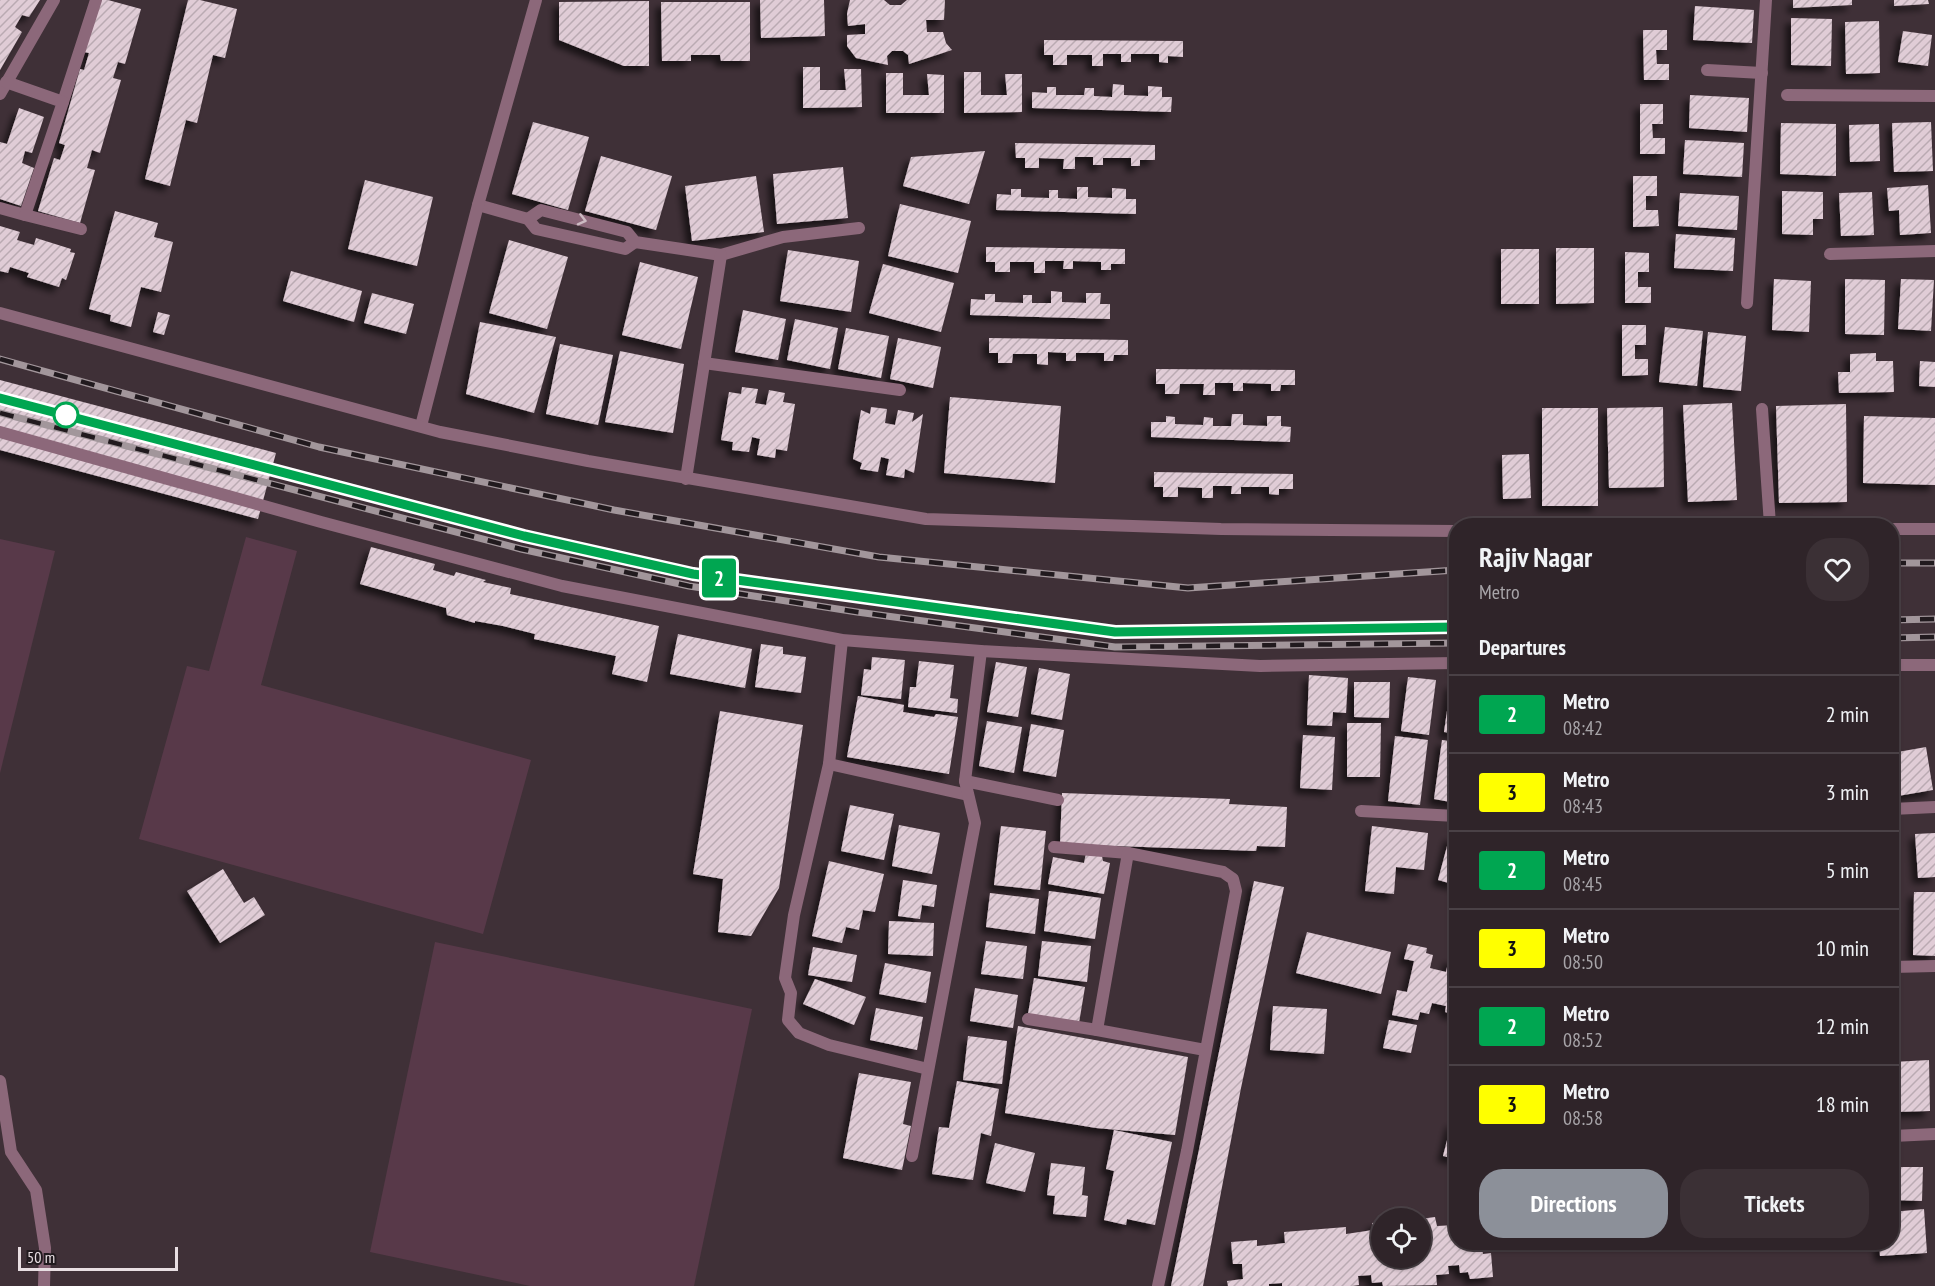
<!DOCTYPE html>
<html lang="en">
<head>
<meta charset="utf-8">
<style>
  body { margin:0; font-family:"PT Sans Narrow",sans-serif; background:#3b3035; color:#f1f3f6; height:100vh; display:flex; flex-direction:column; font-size:22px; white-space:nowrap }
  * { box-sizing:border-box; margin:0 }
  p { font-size:20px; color:#a7a4a8 }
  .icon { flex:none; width:33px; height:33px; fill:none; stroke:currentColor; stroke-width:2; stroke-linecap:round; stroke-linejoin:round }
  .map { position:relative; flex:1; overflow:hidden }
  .drawer { position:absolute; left:1449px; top:518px; width:450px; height:732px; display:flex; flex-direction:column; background:#2f2429; border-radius:24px; box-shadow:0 2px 4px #0004,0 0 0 2px #4a4146 }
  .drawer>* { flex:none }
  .badge { padding:0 12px; border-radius:4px; font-size:21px; line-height:39px }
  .fabs { position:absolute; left:1371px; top:1208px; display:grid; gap:12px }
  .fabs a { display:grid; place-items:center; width:60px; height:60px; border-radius:50%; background:#2f2429; box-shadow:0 2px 4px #0004,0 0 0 2px #4a4146; font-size:30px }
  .scale { position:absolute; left:18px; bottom:15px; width:160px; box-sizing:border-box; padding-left:6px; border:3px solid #e8dee2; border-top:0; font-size:16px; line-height:21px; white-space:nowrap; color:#e8dee2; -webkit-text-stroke:4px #211a1e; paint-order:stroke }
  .map>.badge { position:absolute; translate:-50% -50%; box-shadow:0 0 0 3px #fff }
  h2 { padding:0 30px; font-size:22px; line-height:54px }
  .round { display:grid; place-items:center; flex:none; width:63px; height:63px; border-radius:24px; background:#3b3035 }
  .summary { display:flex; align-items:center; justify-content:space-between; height:102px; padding:0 30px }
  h1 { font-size:28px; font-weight:600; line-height:45px }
  .primary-button { display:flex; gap:12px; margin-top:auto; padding:12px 30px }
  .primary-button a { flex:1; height:69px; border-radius:24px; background:#8c9099; color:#fff; font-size:24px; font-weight:600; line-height:69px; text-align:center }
  .primary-button a+a { background:#3b3035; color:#f1f3f6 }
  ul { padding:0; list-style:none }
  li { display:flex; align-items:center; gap:18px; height:78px; padding:0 30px; border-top:2px solid #4a4146 }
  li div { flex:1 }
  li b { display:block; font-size:22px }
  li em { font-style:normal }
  li .badge { min-width:66px; font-weight:700; text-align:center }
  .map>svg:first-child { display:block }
  .green { fill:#583949 }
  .building { fill:url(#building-hatch); filter:url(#shadow) }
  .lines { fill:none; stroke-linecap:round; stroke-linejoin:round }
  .minor { stroke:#8c687a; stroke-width:12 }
  .tertiary { stroke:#8c687a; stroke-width:12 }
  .rail-casing { stroke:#a2969b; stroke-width:7 }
  .rail { stroke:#211a1e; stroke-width:4.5; stroke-dasharray:14; stroke-linecap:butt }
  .oneway { stroke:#ccbbc3 }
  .line-casing { stroke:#fff; stroke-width:14 }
  .line { stroke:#00a651; stroke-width:9 }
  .stop-dot { fill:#fff; stroke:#00a651; stroke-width:3 }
</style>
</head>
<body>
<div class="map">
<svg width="1935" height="1286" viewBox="0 0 1935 1286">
  <defs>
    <pattern id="building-hatch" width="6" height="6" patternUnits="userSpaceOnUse" patternTransform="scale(1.5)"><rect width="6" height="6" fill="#e0ccd6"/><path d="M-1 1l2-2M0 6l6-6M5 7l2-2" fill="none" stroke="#baaab2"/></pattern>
    <filter id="shadow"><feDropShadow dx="-5.5" dy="5.5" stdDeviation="3" flood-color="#0009"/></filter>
  </defs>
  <rect width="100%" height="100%" fill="#3f3037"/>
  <!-- green -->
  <g class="green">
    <polygon points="246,537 297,551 261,685 531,760 483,934 139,839 187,666 209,671"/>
    <polygon points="0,539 55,551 0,773"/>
    <polygon points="435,942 752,1009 694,1286 530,1286 370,1252"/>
  </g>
  <!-- building -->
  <g class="building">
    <polygon points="0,0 40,0 29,17 22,15 15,27 22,32 0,70"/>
    <polygon points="99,0 108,0 141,9 125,64 118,62 113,78 121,80 100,153 92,150 87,168 95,170 80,223 38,211 54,158 60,160 65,145 59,143 80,69 84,70 89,53 84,52"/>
    <polygon points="188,0 200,0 237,9 225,58 213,55 197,123 186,120 170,186 145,179"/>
    <polygon points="760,0 824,0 825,36 761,38"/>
    <polygon points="850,0 884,0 890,5 901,5 907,0 945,0 944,20 926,20 927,32 943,32 946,43 952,50 909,64 908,55 903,51 892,51 887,56 888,65 856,58 847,46 847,35 865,34 865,24 848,26 847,14"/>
    <polygon points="1793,0 1852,0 1852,5 1793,8"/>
    <polygon points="1894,0 1928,0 1929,4 1894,6"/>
    <polygon points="649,1 649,66 624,66 559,40 559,2"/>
    <polygon points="661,2 750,2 750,61 721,61 720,55 691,55 691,61 662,61"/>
    <polygon points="1695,6 1754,10 1752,43 1693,40"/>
    <polygon points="1791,18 1832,19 1831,66 1791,65"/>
    <polygon points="1879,21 1880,73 1846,74 1845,22"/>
    <polygon points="1643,30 1667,30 1667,50 1656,50 1657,64 1669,64 1669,80 1644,80"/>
    <polygon points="1903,31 1932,35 1928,66 1898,62"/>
    <polygon points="1044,40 1183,41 1183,57 1168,56 1168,63 1159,62 1159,54 1131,54 1131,62 1121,62 1121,54 1103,54 1103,66 1092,66 1092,55 1067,55 1067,65 1053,65 1053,55 1044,55"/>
    <polygon points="803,67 820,67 820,90 846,90 844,69 861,69 862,107 803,108"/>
    <polygon points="964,72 981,72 981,95 1007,95 1005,74 1022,74 1022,112 964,113"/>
    <polygon points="886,73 903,73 903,95 929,95 927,74 944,75 944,113 886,113"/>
    <polygon points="1113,84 1124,85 1124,95 1148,96 1148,86 1162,87 1162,97 1172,97 1171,112 1032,108 1032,92 1047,93 1047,87 1056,87 1056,95 1084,95 1085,88 1094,88 1094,96 1112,97"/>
    <polygon points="1690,95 1749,98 1747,132 1689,128"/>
    <polygon points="1640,104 1663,104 1663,124 1652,124 1653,138 1665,138 1665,154 1640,154"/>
    <polygon points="19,108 44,117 32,153 25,151 22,163 34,168 21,206 0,199 0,142 7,144"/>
    <polygon points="533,122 589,137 568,210 512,194"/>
    <polygon points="1931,122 1933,171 1894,172 1892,123"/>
    <polygon points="1781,123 1836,124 1836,176 1780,174"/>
    <polygon points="1879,124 1880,161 1850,162 1849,125"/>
    <polygon points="1685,140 1744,143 1742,177 1683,174"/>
    <polygon points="1015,143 1155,145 1155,160 1140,160 1140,166 1131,166 1131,158 1103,158 1103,165 1093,165 1093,157 1075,157 1075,169 1063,169 1064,159 1039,158 1039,168 1025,168 1025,158 1016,158"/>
    <polygon points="985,151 969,204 903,186 911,157"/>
    <polygon points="601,156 672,176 656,230 585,211"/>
    <polygon points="843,167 848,218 777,224 773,174"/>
    <polygon points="756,176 764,232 692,241 685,186"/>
    <polygon points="1633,176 1657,176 1657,196 1646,196 1646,210 1658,210 1659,226 1633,227"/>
    <polygon points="365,180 433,197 417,266 348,249"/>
    <polygon points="1928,185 1931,233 1900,235 1899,210 1889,211 1887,188"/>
    <polygon points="1077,187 1088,187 1088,197 1112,198 1112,188 1126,189 1126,199 1136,199 1136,214 996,210 997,194 1011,195 1011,189 1021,189 1021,197 1049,198 1049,190 1058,190 1058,198 1077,199"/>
    <polygon points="1782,191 1823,192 1823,219 1813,219 1813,235 1782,234"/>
    <polygon points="1872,192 1874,235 1841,236 1839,193"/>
    <polygon points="1680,193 1739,196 1737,230 1678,226"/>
    <polygon points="900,204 971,221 958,273 888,256"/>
    <polygon points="115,211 158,223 154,237 173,242 161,292 141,287 131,327 110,321 111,315 89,309"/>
    <polygon points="0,226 20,232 17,240 34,245 36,238 71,249 70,252 75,253 66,280 62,278 59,287 27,277 29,273 10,267 8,273 0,271"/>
    <polygon points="1676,234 1735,238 1733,271 1674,268"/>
    <polygon points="509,240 568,257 547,329 489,313"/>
    <polygon points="986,247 1125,249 1125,264 1111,264 1111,270 1101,270 1101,262 1073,261 1073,269 1063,269 1064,261 1045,261 1045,273 1034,273 1034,262 1010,262 1010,272 995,272 995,262 986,262"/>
    <polygon points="1556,248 1594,248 1594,303 1556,304"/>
    <rect x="1501" y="249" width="38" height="55"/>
    <polygon points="788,250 859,261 851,312 780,301"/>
    <polygon points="1625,252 1649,253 1649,272 1638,272 1638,287 1651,287 1651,303 1625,303"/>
    <polygon points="640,262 698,277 681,349 622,335"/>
    <polygon points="883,264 954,283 941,332 869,313"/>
    <polygon points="291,271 362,291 354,322 283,301"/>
    <polygon points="1774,279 1811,281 1809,332 1772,330"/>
    <polygon points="1845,279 1885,280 1884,335 1845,334"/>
    <polygon points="1901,279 1934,280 1931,331 1898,329"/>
    <polygon points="1051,291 1062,292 1062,302 1086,303 1086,293 1101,293 1100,304 1110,304 1110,319 970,315 971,299 985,300 985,294 995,294 995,302 1023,303 1023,295 1032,295 1032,303 1051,303"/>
    <polygon points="372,293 414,304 406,334 364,323"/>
    <polygon points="743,310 786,319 778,360 735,352"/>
    <polygon points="158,312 170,315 164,335 153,332"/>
    <polygon points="795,319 838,328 830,369 787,360"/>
    <polygon points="480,322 556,337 534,413 466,394"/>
    <polygon points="1622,325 1646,325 1646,345 1635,345 1635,359 1648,359 1648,375 1622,376"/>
    <polygon points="1665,327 1703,331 1697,386 1659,382"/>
    <polygon points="846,328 889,336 881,378 838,369"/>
    <polygon points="1708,332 1746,336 1741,391 1703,387"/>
    <polygon points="898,338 941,347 933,388 890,379"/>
    <polygon points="989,338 1128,340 1128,355 1114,355 1113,361 1104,361 1104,353 1076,353 1076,361 1066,361 1066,353 1048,352 1048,365 1037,364 1037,354 1013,354 1012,363 998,363 998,353 989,353"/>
    <polygon points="560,344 613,355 598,425 546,414"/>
    <polygon points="620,351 684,364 673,433 605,422"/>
    <polygon points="1876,353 1876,361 1893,361 1894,392 1839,393 1838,372 1850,372 1850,354"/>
    <polygon points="1920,361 1935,362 1935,387 1919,386"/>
    <polygon points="1156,369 1295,370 1295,385 1281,385 1280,391 1271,391 1271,384 1243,383 1243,391 1233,391 1233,383 1215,383 1215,395 1203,395 1204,384 1180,384 1179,394 1165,394 1165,384 1156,384"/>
    <polygon points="0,380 276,453 258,519 0,450"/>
    <polygon points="742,387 758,389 755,403 766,405 769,390 785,393 783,402 795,404 787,451 776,449 775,458 757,455 760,439 752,437 749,452 732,450 733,442 721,440 729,392 741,394"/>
    <polygon points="950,397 1061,406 1055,483 944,473"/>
    <polygon points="1732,403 1737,500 1688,502 1683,405"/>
    <polygon points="1846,404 1847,502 1779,503 1776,406"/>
    <polygon points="871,407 887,409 885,423 895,425 898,410 914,413 912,422 923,414 914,473 905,469 904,478 886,475 889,459 881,457 878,472 860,469 862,463 853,459 861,410 870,414"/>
    <polygon points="1663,407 1664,487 1609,488 1607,408"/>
    <rect x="1542" y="408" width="56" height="98"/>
    <polygon points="1232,414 1243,414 1243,425 1267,426 1267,416 1281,416 1281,426 1291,427 1290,442 1151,437 1151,422 1166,422 1166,416 1175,417 1175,424 1203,425 1204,417 1213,418 1213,426 1231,426"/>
    <polygon points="1864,416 1935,418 1935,485 1863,483"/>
    <polygon points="1529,454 1531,498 1503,499 1502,455"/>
    <polygon points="1154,472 1293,474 1293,489 1279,489 1279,495 1269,494 1269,487 1241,487 1241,494 1231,494 1232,486 1213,486 1213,498 1202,498 1202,488 1178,487 1178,497 1163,497 1163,487 1154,487"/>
    <polygon points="371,547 435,564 433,570 454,576 456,572 486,580 483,582 511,588 510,594 659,626 647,682 612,674 616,656 534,639 535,634 503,626 475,621 475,623 447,615 446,608 360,584"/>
    <polygon points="678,634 752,649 745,688 670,674"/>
    <polygon points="761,644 783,647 783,654 806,657 801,693 755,687"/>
    <polygon points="872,657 905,660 901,699 861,695 864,669 871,670"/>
    <polygon points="919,661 954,665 950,698 958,699 957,713 908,707 910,687 916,687"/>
    <polygon points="996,662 1027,667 1018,717 987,712"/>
    <polygon points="1039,668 1070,674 1062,720 1031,714"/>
    <polygon points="1309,675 1348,678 1346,713 1333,712 1332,726 1307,725"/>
    <polygon points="1408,677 1436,680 1429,735 1401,731"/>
    <polygon points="1354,682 1390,682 1389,718 1354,717"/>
    <polygon points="1451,683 1456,683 1456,734 1444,732"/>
    <polygon points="858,696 904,705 903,712 934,717 936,714 958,717 949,774 847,757"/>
    <polygon points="720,711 803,725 779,888 751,936 718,932 723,879 693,874"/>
    <polygon points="987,721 1022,727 1014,773 979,766"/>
    <polygon points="1347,723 1381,723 1380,777 1347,777"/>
    <polygon points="1031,724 1064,730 1056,777 1023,771"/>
    <polygon points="1303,735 1335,737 1332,790 1300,788"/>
    <polygon points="1395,736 1428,740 1420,805 1388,801"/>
    <polygon points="1442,740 1456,742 1456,803 1434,799"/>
    <polygon points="1926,747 1933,790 1892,797 1892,753"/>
    <polygon points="1062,793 1230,799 1229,804 1287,807 1285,847 1257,846 1256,851 1060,844"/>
    <polygon points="850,805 894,814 884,860 841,851"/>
    <polygon points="899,825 940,833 932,874 892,866"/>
    <polygon points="1001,826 1046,831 1040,890 994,885"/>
    <polygon points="1372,826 1428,833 1424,870 1396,867 1394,894 1365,891"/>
    <polygon points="1935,833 1935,877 1918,878 1915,834"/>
    <polygon points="1450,835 1456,837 1456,885 1438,880"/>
    <polygon points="1892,847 1900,848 1899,891 1892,891"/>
    <polygon points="1086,853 1102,856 1103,861 1110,863 1104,894 1048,884 1053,857 1084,863"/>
    <polygon points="829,861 884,874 875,912 863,910 859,930 846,927 842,943 812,936"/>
    <polygon points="223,869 244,903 254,897 265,915 220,943 187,891"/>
    <polygon points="903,880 937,885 934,907 922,905 920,919 898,916"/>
    <polygon points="1254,881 1284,887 1241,1088 1203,1286 1171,1286"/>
    <polygon points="1049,891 1101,898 1095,939 1044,931"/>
    <polygon points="1914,892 1935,892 1935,956 1913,955"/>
    <polygon points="990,893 1039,899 1035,934 986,927"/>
    <polygon points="889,921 934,923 933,956 888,954"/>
    <polygon points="1307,932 1391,952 1381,994 1296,973"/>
    <polygon points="986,941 1027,946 1023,979 981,974"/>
    <polygon points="1042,941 1091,946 1087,982 1038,976"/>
    <polygon points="1408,944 1427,948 1426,953 1433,955 1430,968 1446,972 1449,958 1456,959 1456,1015 1445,1012 1446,1006 1432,1003 1429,1014 1420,1012 1418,1020 1392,1015 1397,990 1407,992 1414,961 1404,959"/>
    <polygon points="813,947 857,955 852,982 808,975"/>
    <polygon points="885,963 931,972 926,1003 879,994"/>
    <polygon points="1034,978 1085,987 1079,1023 1028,1014"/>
    <polygon points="815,979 866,997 854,1025 803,1004"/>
    <polygon points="975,988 1018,995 1013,1028 970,1021"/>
    <polygon points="1273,1006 1327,1009 1324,1054 1270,1050"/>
    <polygon points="876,1008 923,1017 917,1050 870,1040"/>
    <polygon points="1389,1020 1417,1025 1411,1053 1383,1048"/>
    <polygon points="1018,1026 1188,1057 1175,1135 1096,1128 1005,1113"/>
    <polygon points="968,1036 1007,1041 1002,1084 963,1080"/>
    <polygon points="1929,1060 1930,1111 1895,1112 1893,1062"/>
    <polygon points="859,1073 911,1082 903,1124 911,1126 902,1170 843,1158"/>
    <polygon points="957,1081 999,1089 991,1136 981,1133 973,1180 932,1174 939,1127 949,1128"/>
    <polygon points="1452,1121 1456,1122 1456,1159 1443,1156"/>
    <polygon points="1114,1130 1172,1142 1155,1225 1127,1219 1126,1225 1104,1220 1114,1171 1106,1169"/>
    <polygon points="995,1143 1035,1153 1025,1192 986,1183"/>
    <polygon points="1051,1163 1085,1167 1082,1195 1088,1196 1086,1217 1053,1214 1055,1196 1047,1195"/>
    <polygon points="1892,1167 1923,1167 1922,1201 1892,1200"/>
    <polygon points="1924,1209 1927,1253 1880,1256 1879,1242 1892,1242 1892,1212"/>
    <polygon points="1435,1217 1437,1226 1456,1225 1456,1242 1482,1242 1483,1254 1491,1253 1493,1277 1470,1279 1468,1272 1460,1273 1459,1265 1448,1266 1449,1274 1436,1275 1437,1285 1383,1286 1382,1282 1372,1283 1371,1275 1358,1276 1359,1285 1352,1286 1282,1286 1282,1283 1269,1284 1269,1286 1228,1286 1227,1281 1243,1279 1242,1264 1233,1264 1231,1242 1257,1240 1257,1246 1285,1243 1284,1232 1346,1227 1346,1234 1373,1230 1372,1223 1382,1222 1382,1257 1420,1257 1420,1219"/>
  </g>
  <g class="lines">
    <!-- minor -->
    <g class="minor">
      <polyline points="1707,70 1762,73"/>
      <polyline points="0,94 54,0"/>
      <polyline points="1787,95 1935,96"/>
      <polyline points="63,102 96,0"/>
      <polyline points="478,205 528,219 536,229 625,249 635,242"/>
      <polyline points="0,208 25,215 63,102 6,82"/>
      <polyline points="25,215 81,229"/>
      <polyline points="528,219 541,210 627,232 635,242 721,255 783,237 859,228"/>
      <polyline points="1830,254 1935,251"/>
      <polyline points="1747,303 1766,0"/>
      <polyline points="704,363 900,390"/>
      <polyline points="1762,409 1770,525"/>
      <polyline points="421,426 478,205 536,0"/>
      <polyline points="686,479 721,255"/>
      <polyline points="842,640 829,764 794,915 785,978 791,993 788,1020 799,1033 829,1045 928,1069"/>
      <polyline points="829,764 968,795"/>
      <polyline points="965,781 1058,800"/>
      <polyline points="1892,809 1935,807"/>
      <polyline points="1361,811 1456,816"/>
      <polyline points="1054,847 1128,853"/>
      <polyline points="1892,967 1935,966"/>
      <polyline points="1028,1019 1097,1030"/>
      <polyline points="0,1081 11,1152 36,1190 45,1248 44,1286"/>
      <polyline points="1893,1136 1935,1134"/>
      <polyline points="912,1156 975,823 965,781 981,651"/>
      <polyline points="1158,1286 1187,1151 1236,891 1233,879 1223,872 1128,853 1097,1030 1205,1050"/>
    </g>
    <!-- tertiary -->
    <g class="tertiary">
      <polyline points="0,313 440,432 588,461 926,519 1221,529 1456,531"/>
      <polyline points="0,432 321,522 562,586 842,640 981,651 1260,666 1456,663"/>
      <polyline points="1892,529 1935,529"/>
      <polyline points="1892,665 1935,665"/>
    </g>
    <defs>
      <g id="rail">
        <polyline points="0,359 319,447 614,510 879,557 1188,588 1456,570"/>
        <polyline points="0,398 523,536 693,574 1115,632 1456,627"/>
        <polyline points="0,413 521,549 689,586 857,612 1115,647 1456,643"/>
        <polyline points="1892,563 1935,563"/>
        <polyline points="1892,620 1935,619"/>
        <polyline points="1892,638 1935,637"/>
      </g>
    </defs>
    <!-- rail casing -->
    <use href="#rail" class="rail-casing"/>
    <!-- rail -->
    <use href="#rail" class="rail"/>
  </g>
  <!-- one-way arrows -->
  <defs><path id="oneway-chevron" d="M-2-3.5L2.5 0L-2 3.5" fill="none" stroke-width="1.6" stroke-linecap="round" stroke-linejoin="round" transform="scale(1.5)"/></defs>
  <use class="oneway" href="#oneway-chevron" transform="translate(582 220) rotate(14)"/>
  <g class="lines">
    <defs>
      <polyline id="line" points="0,398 524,536 693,574 1115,632 1456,627"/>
    </defs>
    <!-- line casing -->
    <use href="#line" class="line-casing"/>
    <!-- line -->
    <use href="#line" class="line"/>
  </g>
  <!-- markers -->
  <circle class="stop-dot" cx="66" cy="415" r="12"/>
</svg>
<div class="fabs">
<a><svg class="icon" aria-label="locate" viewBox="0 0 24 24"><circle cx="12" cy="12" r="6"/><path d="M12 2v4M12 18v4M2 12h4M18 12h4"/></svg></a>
</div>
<div class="scale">50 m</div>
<b class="badge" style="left:719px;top:578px;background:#00a651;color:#fff">2</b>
<section class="drawer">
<div class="summary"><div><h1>Rajiv Nagar</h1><p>Metro</p></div><a class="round"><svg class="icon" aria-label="heart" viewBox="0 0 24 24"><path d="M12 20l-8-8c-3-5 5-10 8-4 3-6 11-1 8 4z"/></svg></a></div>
<h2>Departures</h2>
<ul>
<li><span class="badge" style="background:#00a651;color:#fff">2</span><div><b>Metro</b><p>08:42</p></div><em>2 min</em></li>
<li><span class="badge" style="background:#ff0;color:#111">3</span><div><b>Metro</b><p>08:43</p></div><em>3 min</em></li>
<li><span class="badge" style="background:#00a651;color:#fff">2</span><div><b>Metro</b><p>08:45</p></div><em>5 min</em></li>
<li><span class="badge" style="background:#ff0;color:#111">3</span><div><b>Metro</b><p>08:50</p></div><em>10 min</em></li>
<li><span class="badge" style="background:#00a651;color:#fff">2</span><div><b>Metro</b><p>08:52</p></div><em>12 min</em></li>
<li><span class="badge" style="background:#ff0;color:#111">3</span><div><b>Metro</b><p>08:58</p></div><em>18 min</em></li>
</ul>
<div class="primary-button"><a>Directions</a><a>Tickets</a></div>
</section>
</div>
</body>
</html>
